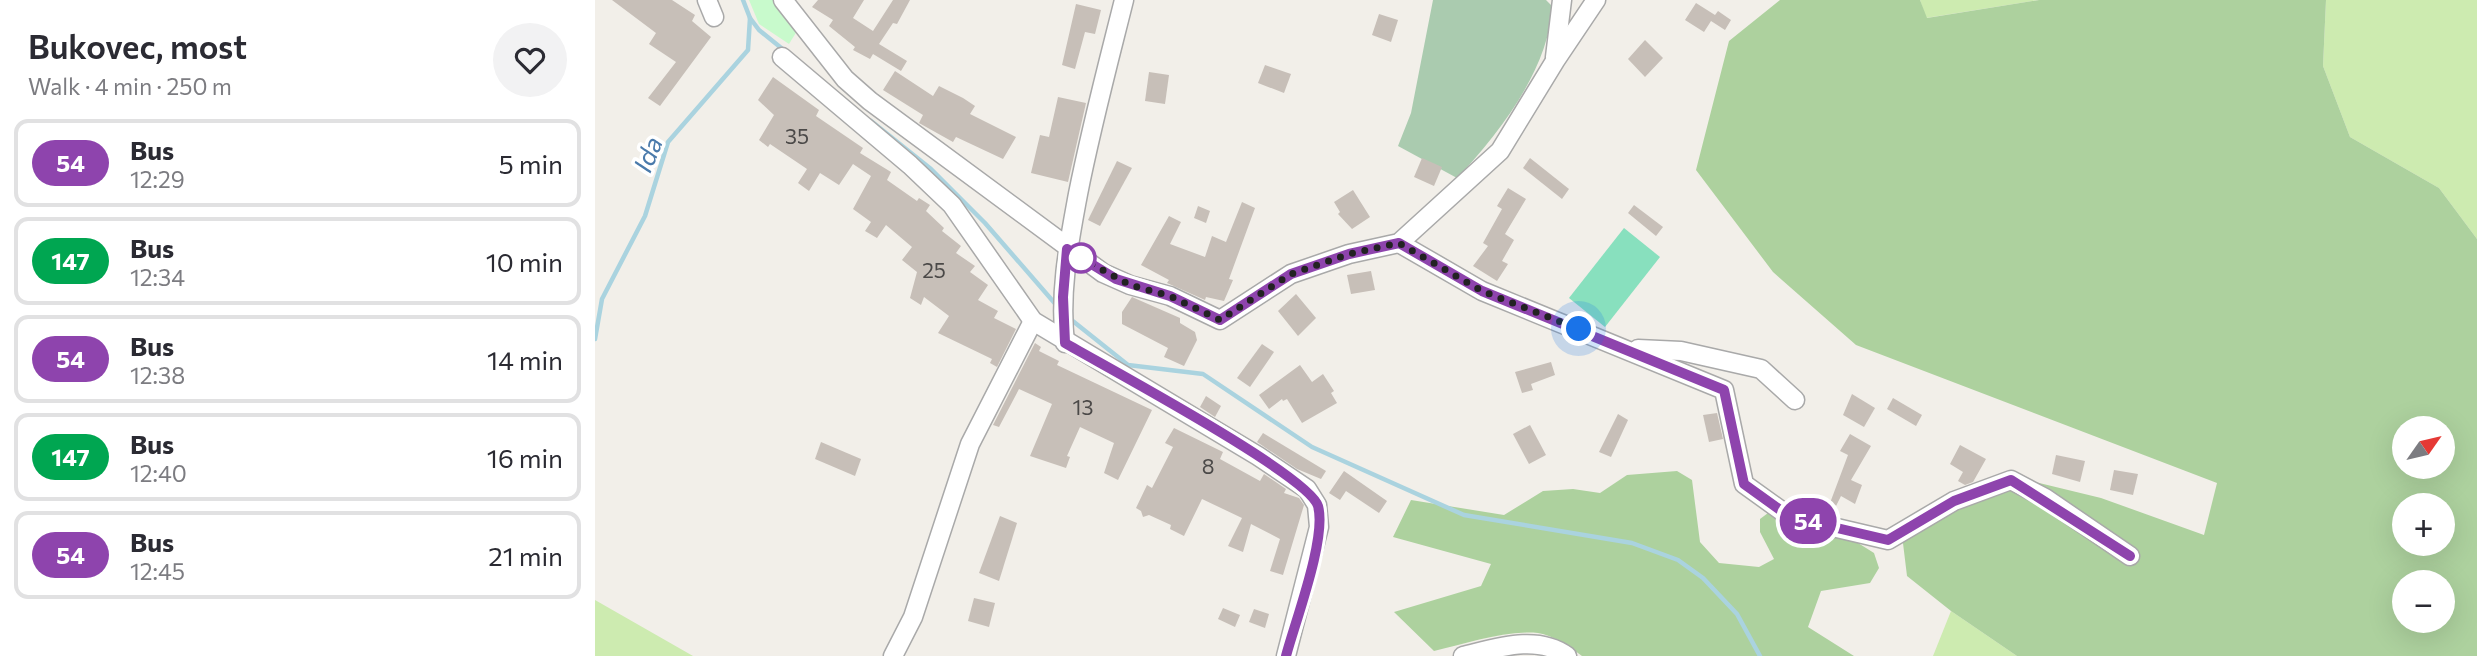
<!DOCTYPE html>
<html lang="en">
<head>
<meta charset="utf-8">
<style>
  body { margin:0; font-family:Commissioner,sans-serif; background:#f2f2f3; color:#2b2b33; height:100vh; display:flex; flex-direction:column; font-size:26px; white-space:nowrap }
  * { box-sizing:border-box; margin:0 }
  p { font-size:23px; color:#7c7c81 }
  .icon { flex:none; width:38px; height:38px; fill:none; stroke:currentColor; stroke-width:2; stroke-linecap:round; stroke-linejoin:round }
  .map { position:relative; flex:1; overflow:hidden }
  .panel { display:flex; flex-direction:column; background:#fff; width:595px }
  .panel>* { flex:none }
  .badge { padding:0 14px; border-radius:23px; font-size:24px; line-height:46px }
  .needle { width:46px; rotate:56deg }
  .buttons { position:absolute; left:1797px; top:416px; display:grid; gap:14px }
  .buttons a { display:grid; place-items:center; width:63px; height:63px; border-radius:50%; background:#fff; box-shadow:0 7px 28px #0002; font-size:35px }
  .you { position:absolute; width:35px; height:35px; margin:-18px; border:5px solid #fff; border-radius:50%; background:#1a73e8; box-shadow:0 0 0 10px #1a73e833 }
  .map>.badge { position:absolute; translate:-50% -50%; box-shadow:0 0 0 4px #fff }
  .round { display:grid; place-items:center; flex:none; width:74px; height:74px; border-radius:37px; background:#f2f2f3 }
  .head { display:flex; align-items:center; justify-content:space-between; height:119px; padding:0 28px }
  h1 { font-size:33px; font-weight:600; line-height:52px }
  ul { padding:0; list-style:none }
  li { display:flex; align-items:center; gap:21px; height:88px; margin:0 14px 10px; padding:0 14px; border:4px solid #e1e1e2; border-radius:14px }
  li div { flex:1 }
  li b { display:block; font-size:26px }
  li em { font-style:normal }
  li .badge { min-width:77px; font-weight:700; text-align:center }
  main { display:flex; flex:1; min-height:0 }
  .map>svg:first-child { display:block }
  .grass { fill:#cdebb0 }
  .forest { fill:#add19e; fill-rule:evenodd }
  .cemetery { fill:#aacbaf }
  .park { fill:#c8facc }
  .pitch { fill:#88e0be }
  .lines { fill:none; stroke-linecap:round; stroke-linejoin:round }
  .stream { stroke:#aad3df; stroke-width:4.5 }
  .building { fill:#c7bfb8 }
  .minor-casing { stroke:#a9a9a9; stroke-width:21 }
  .minor { stroke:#fff; stroke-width:18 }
  .line-casing { stroke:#fff; stroke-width:16 }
  .line { stroke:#8e44ad; stroke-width:10 }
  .walk { stroke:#222; stroke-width:7; stroke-dasharray:0 12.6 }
  .stop-dot { fill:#fff; stroke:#8e44ad; stroke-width:3.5 }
  .labels { text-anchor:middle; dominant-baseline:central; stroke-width:7; stroke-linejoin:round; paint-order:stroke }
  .number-label { font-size:21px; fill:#4b4948 }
  .water-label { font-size:26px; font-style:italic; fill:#4a7aab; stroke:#fff }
</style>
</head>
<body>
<main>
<section class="panel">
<div class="head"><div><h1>Bukovec, most</h1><p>Walk · 4 min · 250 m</p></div><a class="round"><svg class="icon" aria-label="heart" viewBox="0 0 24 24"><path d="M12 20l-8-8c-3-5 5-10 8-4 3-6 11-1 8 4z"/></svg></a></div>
<ul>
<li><span class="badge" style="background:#8e44ad;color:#fff">54</span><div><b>Bus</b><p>12:29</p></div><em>5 min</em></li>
<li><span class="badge" style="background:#00a651;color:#fff">147</span><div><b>Bus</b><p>12:34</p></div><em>10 min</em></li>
<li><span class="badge" style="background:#8e44ad;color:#fff">54</span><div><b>Bus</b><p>12:38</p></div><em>14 min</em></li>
<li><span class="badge" style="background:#00a651;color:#fff">147</span><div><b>Bus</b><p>12:40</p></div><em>16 min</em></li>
<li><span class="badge" style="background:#8e44ad;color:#fff">54</span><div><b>Bus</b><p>12:45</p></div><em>21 min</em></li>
</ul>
</section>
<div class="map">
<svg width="1882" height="656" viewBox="0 0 1882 656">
  <rect width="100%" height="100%" fill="#f2efe9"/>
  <!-- grass -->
  <g class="grass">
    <polygon points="1325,0 1444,0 1331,18"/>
    <polygon points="1731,0 1882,0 1882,239 1844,188 1755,137 1728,66"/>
    <polygon points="0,600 98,656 0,656"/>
    <polygon points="1356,611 1422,656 1338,656"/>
  </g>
  <!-- forest -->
  <g class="forest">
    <path d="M1185 0H1325L1332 18 1444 0H1731L1728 66 1755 137 1844 188 1882 239V656H1422L1356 611 1312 576 1307 535 1396 488 1428 479 1506 498 1609 535 1622 483 1261 345 1178 272 1101 170 1134 41ZM1810 429H1848V467H1810ZM1810 506H1848V544H1810ZM1810 583H1848V621H1810Z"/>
    <path d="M1082 471 1097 480 1105 542 1124 563 1164 567 1179 559 1165 532V519L1173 513 1255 538 1279 553 1284 568 1275 583 1226 591 1213 627 1259 656H987C975 647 958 635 943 633 910 630 871 644 839 651L799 612 886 586 896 564 798 537 816 500 909 515 948 491 978 489 1005 493 1032 475Z"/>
  </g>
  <!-- cemetery -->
  <path class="cemetery" d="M838 0H951L957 6C955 68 903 135 862 178L803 146 816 113Z"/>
  <!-- park -->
  <polygon class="park" points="154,0 178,0 202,31 194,44 164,24"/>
  <!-- pitch -->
  <polygon class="pitch" points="1029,228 1065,257 1010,327 974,298"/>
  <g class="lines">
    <!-- stream -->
    <g class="stream">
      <polyline points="155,18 164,30 190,51"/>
      <polyline points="276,121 336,169 390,223 463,307"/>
      <polyline points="474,318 533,365 608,374 717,447 869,515 1037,543 1083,560 1108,578 1142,614 1165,656"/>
      <polyline points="0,339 7,299 50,216 73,142 153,50 155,18 148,0"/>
    </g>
  </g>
  <!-- building -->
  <g class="building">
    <polygon points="17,0 77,0 100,15 97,21 116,37 65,106 53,98 81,62 54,44 61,33"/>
    <polygon points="223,0 269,0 258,18 278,31 298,0 315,0 302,24 298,23 284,44 312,61 306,71 278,54 275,59 258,50 260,47 234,26 238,20 217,7"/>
    <polygon points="1101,3 1120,15 1123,11 1136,20 1130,30 1116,21 1109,32 1090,20"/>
    <polygon points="481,4 506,10 500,34 490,32 480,69 467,65"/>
    <polygon points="784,14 803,20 796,42 777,35"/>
    <polygon points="1050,40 1068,58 1050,77 1033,59"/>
    <polygon points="670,65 696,74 689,93 663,83"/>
    <polygon points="300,71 338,96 344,86 368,98 380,106 375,114 421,137 408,159 361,137 358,142 324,123 328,115 288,90"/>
    <polygon points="554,72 574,75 570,104 550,101"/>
    <polygon points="178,77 224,110 221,116 268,148 265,153 296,172 292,180 322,201 324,198 335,205 331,211 349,228 347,231 366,246 361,253 380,266 375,272 393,285 383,300 403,311 399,318 421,329 402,367 395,363 397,359 343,333 354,316 329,297 326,305 315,298 322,272 307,260 317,247 291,225 282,238 270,231 276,222 258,209 276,176 258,164 244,185 225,173 214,191 203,183 212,169 175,144 173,147 164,140 179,115 163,100"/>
    <polygon points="463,97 491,103 473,182 436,173 445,135 454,137"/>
    <polygon points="827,158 847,167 839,186 819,177"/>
    <polygon points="935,158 974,189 967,199 928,168"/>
    <polygon points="522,161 537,168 505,226 493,220"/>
    <polygon points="913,188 931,199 910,234 919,240 907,261 913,264 902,281 878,266 893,246 888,243 907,209 902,206"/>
    <polygon points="758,190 775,217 757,229 743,214 745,212 739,202"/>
    <polygon points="647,202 660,208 634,279 638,280 629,301 611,297 610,300 572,283 574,280 546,265 574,216 586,222 575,244 610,257 617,236 631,242"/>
    <polygon points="1039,205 1068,227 1061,236 1033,213"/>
    <polygon points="603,206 615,211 611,223 599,218"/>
    <polygon points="776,271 780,290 756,294 752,275"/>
    <polygon points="701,294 721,318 703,336 683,311"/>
    <polygon points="537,297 585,318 585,323 600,332 602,340 589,366 569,357 573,348 527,324 527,312"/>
    <polygon points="440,343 446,347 444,351 464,361 462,365 557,410 523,480 509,473 519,443 485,427 472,456 475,457 471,468 435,456 457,404 424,389 404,427 398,425"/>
    <polygon points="667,344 679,352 655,387 642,378"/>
    <polygon points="956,362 960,375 936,384 938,390 927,393 920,372"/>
    <polygon points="705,365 717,382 728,374 739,391 736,393 742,403 707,423 692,399 688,401 687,399 674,409 664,395"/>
    <polygon points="1257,394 1280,408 1269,427 1248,415"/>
    <polygon points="611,396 626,406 620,417 605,407"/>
    <polygon points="1298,398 1327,415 1321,426 1292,409"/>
    <polygon points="1122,413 1128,439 1114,442 1108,415"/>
    <polygon points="1023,414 1033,420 1016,457 1004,452"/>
    <polygon points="935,425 951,455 934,464 918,434"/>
    <polygon points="579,428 628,452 625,459 665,481 669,474 691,489 689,493 704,498 709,505 688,575 675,571 685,539 656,524 648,552 633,546 647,518 607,499 589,536 575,529 576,525 554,515 548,517 546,511 541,508 552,485 557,488 578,447 570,443"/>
    <polygon points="668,433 731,471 726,479 702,469 662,442"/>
    <polygon points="1255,434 1276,446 1256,480 1267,485 1260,504 1246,496 1241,506 1235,503 1253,455 1245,451"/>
    <polygon points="226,442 266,459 260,476 220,459"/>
    <polygon points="1365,445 1391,459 1378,482 1370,485 1363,481 1368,472 1355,464"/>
    <polygon points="1461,455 1490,461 1485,482 1457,474"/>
    <polygon points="1519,470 1543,474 1538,495 1515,490"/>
    <polygon points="749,471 792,501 784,513 751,491 745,500 734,493"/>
    <polygon points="405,516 422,523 404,581 384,573"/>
    <polygon points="379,598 400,603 394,627 373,621"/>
    <polygon points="628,608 645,615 640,627 623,619"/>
    <polygon points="659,609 674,614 670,628 654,622"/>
  </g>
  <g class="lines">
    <defs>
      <g id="minor">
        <polyline points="112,0 119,17"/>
        <polyline points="188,0 250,79 275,101 508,273 535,285 575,296 625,320 696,274 754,254 804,243 905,151 960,61 1001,0"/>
        <polyline points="187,57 315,165 357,205 438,321 663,456 712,489 722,505 724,527 691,656"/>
        <polyline points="960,57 967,0"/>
        <polyline points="804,243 887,291 1129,390 1149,484 1195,517 1293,540 1359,501 1416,480 1450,498 1535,556"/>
        <path d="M470 343C464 292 474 243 483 194 496 128 513 64 529 0"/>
        <polyline points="1043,349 1086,351 1166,369 1200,400"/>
        <polyline points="298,656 318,617 375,444 438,321"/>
        <path d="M868 656C902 648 942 634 972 656"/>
      </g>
    </defs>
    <!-- minor casing -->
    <use href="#minor" class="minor-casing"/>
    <!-- minor -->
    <use href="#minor" class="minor"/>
  </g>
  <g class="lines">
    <defs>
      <path id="line" d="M691 656C700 622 732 538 723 506 714 475 509 366 470 343L468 297 472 249 521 279 575 296 625 320 696 274 754 254 804 243 887 291 1129 390 1149 484 1195 517 1293 540 1359 501 1416 480 1535 556"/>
    </defs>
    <!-- line casing -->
    <use href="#line" class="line-casing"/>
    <!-- line -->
    <use href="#line" class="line"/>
    <!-- walk -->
    <polyline class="walk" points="486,258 535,285 575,296 625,320 696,274 754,254 804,243 887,291 984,329"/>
  </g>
  <!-- markers -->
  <circle class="stop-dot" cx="486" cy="258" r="14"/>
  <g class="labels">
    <!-- number labels -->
    <g class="number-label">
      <text x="202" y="135">35</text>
      <text x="339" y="269">25</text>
      <text x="488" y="406">13</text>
      <text x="613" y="465">8</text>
    </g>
    <!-- water labels -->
    <g class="water-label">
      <text transform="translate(52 154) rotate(-68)">Ida</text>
    </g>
  </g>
</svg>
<div class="buttons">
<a><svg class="needle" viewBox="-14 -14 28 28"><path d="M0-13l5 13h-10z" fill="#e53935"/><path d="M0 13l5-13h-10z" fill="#7c7c81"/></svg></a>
<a>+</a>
<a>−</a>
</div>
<div class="you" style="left:984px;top:329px"></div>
<b class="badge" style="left:1213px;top:521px;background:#8e44ad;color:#fff">54</b>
</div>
</main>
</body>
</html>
